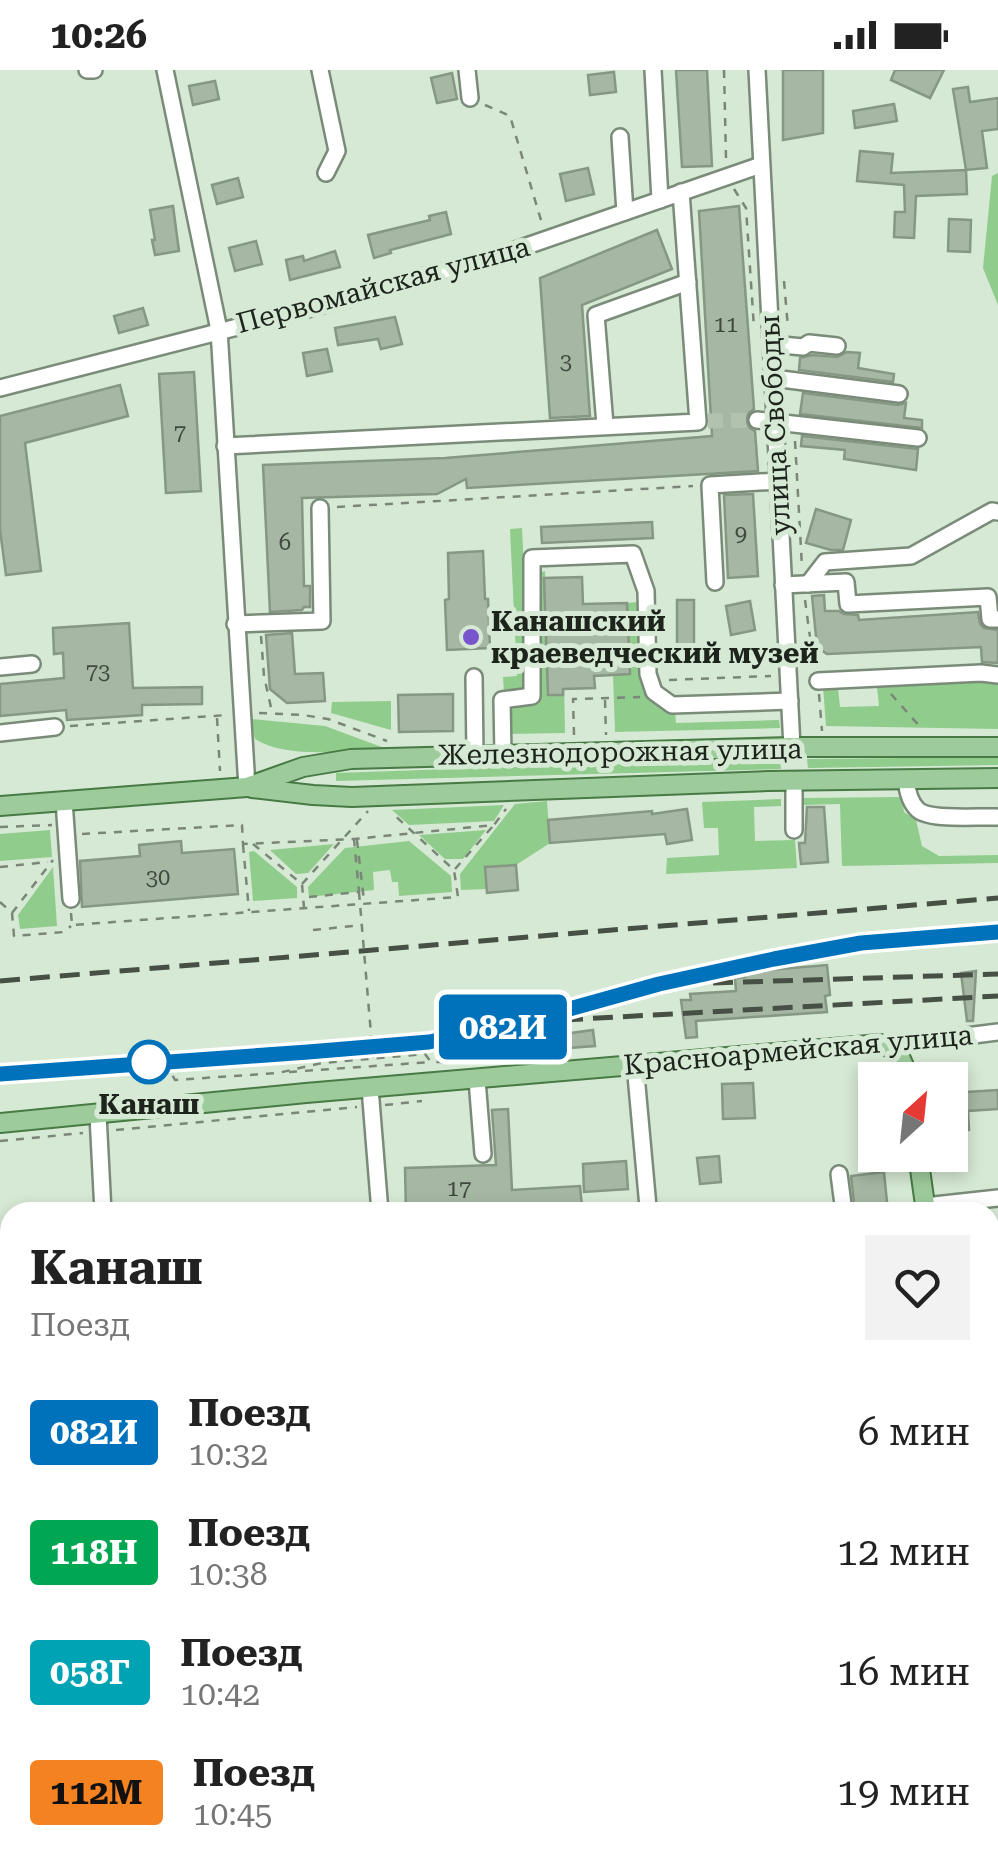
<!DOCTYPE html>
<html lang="ru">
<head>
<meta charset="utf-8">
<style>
  body { margin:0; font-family:"Roboto Serif",serif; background:#f2f2f2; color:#222; height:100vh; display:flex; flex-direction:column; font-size:38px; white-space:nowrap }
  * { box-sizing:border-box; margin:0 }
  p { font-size:32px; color:#767676 }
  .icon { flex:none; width:55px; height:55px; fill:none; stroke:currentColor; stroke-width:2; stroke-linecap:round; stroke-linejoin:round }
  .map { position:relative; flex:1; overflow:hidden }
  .panel { position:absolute; left:0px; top:1132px; width:1000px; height:672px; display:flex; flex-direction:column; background:#fff; border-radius:30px 30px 0 0; box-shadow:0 5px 15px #0003 }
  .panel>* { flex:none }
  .badge { padding:0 20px; border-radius:8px; font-size:35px; line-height:65px }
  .needle { width:65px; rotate:27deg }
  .fabs { position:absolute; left:858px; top:992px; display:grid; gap:20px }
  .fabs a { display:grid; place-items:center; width:110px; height:110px; border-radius:0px; background:#fff; box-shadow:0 5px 15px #0003; font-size:50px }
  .map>.badge { position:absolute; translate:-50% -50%; box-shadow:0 0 0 5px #fff }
  .round { display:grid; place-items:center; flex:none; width:105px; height:105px; border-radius:0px; background:#f2f2f2 }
  .overview { display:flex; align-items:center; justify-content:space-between; height:170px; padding:0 30px }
  h1 { font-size:48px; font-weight:700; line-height:75px }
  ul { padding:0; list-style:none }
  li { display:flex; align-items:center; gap:30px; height:120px; padding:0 30px }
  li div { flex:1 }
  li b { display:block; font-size:38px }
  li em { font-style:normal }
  li .badge { min-width:110px; font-weight:700; text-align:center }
  .status { display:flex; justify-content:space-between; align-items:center; height:70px; padding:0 50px; background:#fff; direction:ltr }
  .status svg { height:28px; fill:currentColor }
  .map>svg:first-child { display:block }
  .green { fill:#90cc8c }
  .building { fill:#a6b8a4; stroke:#869784; stroke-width:2.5 }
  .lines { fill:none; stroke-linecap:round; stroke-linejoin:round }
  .minor-tunnel { stroke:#b1c2af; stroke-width:15; stroke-dasharray:15 8; stroke-linecap:butt }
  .minor-casing { stroke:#7a8c79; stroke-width:20 }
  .major-casing { stroke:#477a44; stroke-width:22 }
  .path { stroke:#7a8778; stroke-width:2.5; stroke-dasharray:8 8; stroke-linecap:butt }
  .minor { stroke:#fff; stroke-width:15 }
  .major { stroke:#9ecb9c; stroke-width:18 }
  .rail { stroke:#465045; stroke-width:5; stroke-dasharray:20 10; stroke-linecap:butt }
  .path-bridge { stroke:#7a8778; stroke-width:2.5; stroke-dasharray:8 8; stroke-linecap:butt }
  .line-casing { stroke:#fff; stroke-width:22 }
  .line { stroke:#0072bc; stroke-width:15 }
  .poi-dot { fill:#7854cd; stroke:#d6e9d4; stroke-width:4 }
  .stop-dot { fill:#fff; stroke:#0072bc; stroke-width:5 }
  .labels { text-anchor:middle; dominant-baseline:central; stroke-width:10; stroke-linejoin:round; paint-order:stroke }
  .number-label { font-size:22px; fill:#3f493e }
  .street-label { font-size:28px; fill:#1d241c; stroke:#d6e9d4 }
  .poi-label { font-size:28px; font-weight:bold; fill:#1d241c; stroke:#d6e9d4; text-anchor:start }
  .stop-label { font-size:28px; font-weight:bold; fill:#1d241c; stroke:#d6e9d4 }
</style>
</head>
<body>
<div class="status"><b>10:26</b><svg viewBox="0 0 49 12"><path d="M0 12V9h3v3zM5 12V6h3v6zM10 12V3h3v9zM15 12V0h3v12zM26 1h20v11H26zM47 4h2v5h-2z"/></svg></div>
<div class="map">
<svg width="998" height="1803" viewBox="0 0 998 1803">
  <rect width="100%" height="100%" fill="#d6e9d4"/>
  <!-- green -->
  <g class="green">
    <polygon points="998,103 998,235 983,198 992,106"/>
    <polygon points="522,458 529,608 520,624 504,624 503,607 517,606 510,459"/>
    <polygon points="545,501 547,607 564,608 565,663 504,664 504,640 513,634 539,633 535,511 539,503"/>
    <path d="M638 532C639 562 630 642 675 641L676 653 779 650 780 658 615 662 613 605 630 604 627 533Z"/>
    <polygon points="977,611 998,614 998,659 826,656 823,616 838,618 840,637 879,636 877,617"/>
    <polygon points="391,631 391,660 331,643 332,632"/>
    <path d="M250 649 325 656 387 679C350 680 287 690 255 669Z"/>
    <polygon points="998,687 998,695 808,698 807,689"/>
    <polygon points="780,688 781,699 336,711 336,703"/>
    <polygon points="902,727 904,742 916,750 922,776 939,786 998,785 998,793 842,796 840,734 803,735 802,728"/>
    <polygon points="781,729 781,736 754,737 755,771 795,770 797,798 666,804 667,788 719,785 718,758 704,758 702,732"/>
    <polygon points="547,731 550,773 516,795 485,798 487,819 461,820 460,804 515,734"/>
    <polygon points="504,735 494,751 409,755 392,740"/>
    <polygon points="50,760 52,787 0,791 0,764"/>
    <polygon points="486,760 463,789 445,789 419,765"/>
    <polygon points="409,771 451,806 452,822 399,826 398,812 392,812 390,800 373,802 374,820 309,827 308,817 345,778"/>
    <polygon points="334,774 308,803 296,804 270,780"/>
    <polygon points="254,781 297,817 297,828 253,831 249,782"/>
    <polygon points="53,797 57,856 20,859 18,845"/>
  </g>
  <!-- building -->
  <g class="building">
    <polygon points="676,0 707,0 712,96 682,97"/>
    <polygon points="783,0 823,0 823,63 783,70"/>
    <polygon points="895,0 944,0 930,28 891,10"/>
    <polygon points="614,2 616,22 590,25 588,5"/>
    <polygon points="452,3 457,29 437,33 431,8"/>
    <polygon points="215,11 219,29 193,35 189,16"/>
    <polygon points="968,17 970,32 998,28 998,59 982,61 987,98 966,100 953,19"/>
    <polygon points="894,34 897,51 855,58 853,41"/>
    <polygon points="860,81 893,84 891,103 966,100 967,124 916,126 914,168 894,167 895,142 905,142 904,115 857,111"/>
    <polygon points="588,98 594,124 566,131 560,104"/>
    <polygon points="238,108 243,127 217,134 212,115"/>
    <polygon points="173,136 179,181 155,185 152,170 155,170 150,140"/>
    <polygon points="739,136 754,339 749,343 746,350 750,358 755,361 758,401 467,418 466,409 437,424 302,428 304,516 310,516 310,537 304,537 302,540 270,542 263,395 445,388 712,366 699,141"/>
    <polygon points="446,142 451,164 390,180 391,183 374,188 368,165 430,150 429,146"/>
    <polygon points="949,149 971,150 970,182 948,181"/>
    <polygon points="657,160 672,199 582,235 590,346 550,348 540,208"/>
    <polygon points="256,171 262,194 235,201 229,178"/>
    <polygon points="335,181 340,197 290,210 286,190 303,186 304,191"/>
    <polygon points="143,238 148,255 119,263 114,246"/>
    <polygon points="395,247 402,274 381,279 378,269 338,275 335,258"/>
    <polygon points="327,279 332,301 307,306 303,283"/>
    <polygon points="847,282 860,283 858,298 894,304 893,312 799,300 800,288 812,285 837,287"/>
    <polygon points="194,302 201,421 166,423 159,304"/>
    <polygon points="120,315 128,346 25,373 41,501 6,505 0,460 0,346"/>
    <polygon points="803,323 898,335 906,333 904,348 922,350 922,358 800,344"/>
    <polygon points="802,366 918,379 916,400 844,389 845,380 801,376"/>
    <polygon points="753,424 758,506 728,508 724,425"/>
    <polygon points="816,439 851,450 843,480 831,480 806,473"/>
    <polygon points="652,452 653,468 542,473 541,457"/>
    <polygon points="483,481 485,529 488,529 490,578 447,580 445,530 449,529 448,483"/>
    <polygon points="582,507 583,534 627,533 630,604 594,606 595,618 563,619 563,625 548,625 544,508"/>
    <polygon points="824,525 825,541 839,541 844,544 858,545 859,550 978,542 980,554 984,558 998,560 998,593 982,592 981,577 827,584 817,577 812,526"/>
    <rect x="677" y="530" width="17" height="62"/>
    <polygon points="750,531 755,560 731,565 726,536"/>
    <polygon points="129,553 133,618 202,617 202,634 142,635 142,645 67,650 66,640 0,646 0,614 64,608 63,583 54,584 53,558"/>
    <polygon points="292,563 295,604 323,603 325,631 287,633 270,619 266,565"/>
    <polygon points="453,624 453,661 399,662 398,625"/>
    <polygon points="807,737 824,737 828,792 801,794 799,773 805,773"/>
    <polygon points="687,739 692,770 667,774 665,764 550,773 548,750 652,741 652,744"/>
    <polygon points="181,771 182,783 234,779 238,824 82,837 80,791 140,786 139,775"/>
    <polygon points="516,795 518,820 487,823 485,797"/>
    <polygon points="827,895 830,925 825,926 827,942 696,951 697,967 686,968 681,930 691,930 690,924 736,921 735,908 745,907 745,902"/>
    <polygon points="976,901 973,951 967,951 961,903"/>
    <polygon points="539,956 542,967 593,960 595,976 446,987 446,973 517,967 516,960"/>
    <polygon points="753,1013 755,1048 723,1049 722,1014"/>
    <polygon points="998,1020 998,1039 968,1041 969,1060 950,1062 950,1023"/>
    <polygon points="508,1039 512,1120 580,1116 582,1137 524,1141 523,1138 406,1142 405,1098 496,1095 492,1040"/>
    <polygon points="719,1086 721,1112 700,1114 697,1088"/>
    <polygon points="626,1091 628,1119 584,1122 583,1094"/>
    <polygon points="884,1102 888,1142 855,1142 851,1106"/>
  </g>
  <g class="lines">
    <!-- minor-tunnel -->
    <polyline class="minor-tunnel" points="708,351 757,350"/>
    <defs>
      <g id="minor">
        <polyline points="87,0 94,0"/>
        <polyline points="165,0 219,260 247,717"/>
        <polyline points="320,0 337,81 326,103"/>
        <polyline points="467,0 470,28"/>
        <polyline points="653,0 660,130"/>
        <polyline points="757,0 792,677"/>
        <polyline points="620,67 625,142"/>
        <polyline points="771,274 803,277 809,273 837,276"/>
        <polyline points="773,308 899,324"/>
        <polyline points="0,318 354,227 518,179 761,95"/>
        <polyline points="757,350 918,368"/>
        <polyline points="605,355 596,245 688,212"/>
        <polyline points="225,376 698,352 681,122"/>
        <polyline points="715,512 710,415 778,411"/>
        <polyline points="808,514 825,492 911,486 992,441 998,442"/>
        <polyline points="783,515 846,512 848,534 988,527 990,549 998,549"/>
        <polyline points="235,554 322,551 320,438"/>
        <polyline points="0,597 32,594"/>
        <polyline points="474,607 475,685"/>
        <polyline points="818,611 981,603 998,605"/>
        <polyline points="0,663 55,657"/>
        <polyline points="503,685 502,630 532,626 532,488 633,484 646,521 648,604 654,622 672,635 790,631"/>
        <polyline points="794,710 794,760"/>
        <path d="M906 710C907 719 910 732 917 739 928 751 978 746 996 747"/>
        <polyline points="64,731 71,829"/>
        <polyline points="887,976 998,962"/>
        <polyline points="635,994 648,1137"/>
        <polyline points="477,1010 483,1084"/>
        <polyline points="370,1018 380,1142"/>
        <polyline points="98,1045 103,1142"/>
        <polyline points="839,1104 844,1142"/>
        <polyline points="925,1136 998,1128"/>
        <polyline points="0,1234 10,1226"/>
        <polyline points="0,1423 10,1422"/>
        <polyline points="0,1601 10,1599"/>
        <polyline points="0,1696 10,1694"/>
        <polyline points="158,1795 159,1803"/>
        <polyline points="253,1795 255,1803"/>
        <polyline points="436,1795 436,1803"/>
        <polyline points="683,1795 683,1803"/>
      </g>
      <g id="major">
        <polyline points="252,718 313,725 352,727 768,711 998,708"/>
        <polyline points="0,736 247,717 303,697 351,689 792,677 998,677"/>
        <path d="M0 1053 306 1023 880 974C898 978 905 992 907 1010"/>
        <polyline points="918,1085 926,1142"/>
        <polyline points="990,1684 998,1756"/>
      </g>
    </defs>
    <!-- minor casing -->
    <use href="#minor" class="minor-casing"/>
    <!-- major casing -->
    <use href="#major" class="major-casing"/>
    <!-- path -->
    <g class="path">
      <polyline points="724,0 726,88"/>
      <polyline points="485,35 510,46 543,157"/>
      <polyline points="734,119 746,138 754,258"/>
      <polyline points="784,211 788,258"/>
      <polyline points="795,371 802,497"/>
      <polyline points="337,437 693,416"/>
      <polyline points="805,530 814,597"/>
      <polyline points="261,566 264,606 272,642"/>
      <polyline points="669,610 771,606"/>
      <polyline points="819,624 822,661"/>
      <polyline points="891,624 922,659"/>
      <polyline points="605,630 606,665"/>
      <polyline points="259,643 303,645 328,649 387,671"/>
      <polyline points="217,648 220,701"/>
      <polyline points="70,656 227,645"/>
      <polyline points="574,665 573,629 640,627"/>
      <polyline points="0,757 52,755"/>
      <polyline points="82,764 242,755 243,774 354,769 494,755 506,739"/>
      <polyline points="357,770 364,831"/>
      <polyline points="253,774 302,814 304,838"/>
      <polyline points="243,775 249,841"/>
      <polyline points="0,797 48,792"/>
      <polyline points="455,799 493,756"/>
      <polyline points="302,814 368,741"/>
      <polyline points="309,827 359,822 354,769"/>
      <polyline points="0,832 12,843 14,866 64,862 71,856"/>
      <polyline points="12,843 53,790"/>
      <polyline points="71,843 72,855 458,827 454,800 391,742"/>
      <polyline points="313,860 363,855"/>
      <polyline points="289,1002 431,992"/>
      <polyline points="129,1004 169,999 175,1010 278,1003 322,993 425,984 431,992 455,992"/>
      <polyline points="385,1035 422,1031"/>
      <polyline points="116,1060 357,1037"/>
      <polyline points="0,1071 83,1063"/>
      <polyline points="990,1583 998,1639"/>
      <polyline points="990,1791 990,1803"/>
    </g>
    <!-- minor -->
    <use href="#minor" class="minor"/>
    <!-- major -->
    <use href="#major" class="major"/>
    <!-- rail -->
    <g class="rail">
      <polyline points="0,911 998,828"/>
      <polyline points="713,913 998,904"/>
      <polyline points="563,950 998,926"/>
      <polyline points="0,1004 308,983 429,971 512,955 659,914 774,889 861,873 998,862"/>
    </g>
    <!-- path-bridge -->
    <polyline class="path-bridge" points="359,822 373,988"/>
  </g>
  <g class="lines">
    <defs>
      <polyline id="line" points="0,1004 308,982 429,972 512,955 659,914 774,889 861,873 998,862"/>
    </defs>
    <!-- line casing -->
    <use href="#line" class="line-casing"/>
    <!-- line -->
    <use href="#line" class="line"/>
  </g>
  <!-- markers -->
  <circle class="poi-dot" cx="471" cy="567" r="10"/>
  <circle class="stop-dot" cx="149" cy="992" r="20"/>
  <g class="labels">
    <!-- number labels -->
    <g class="number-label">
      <text x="726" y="254">11</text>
      <text x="566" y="291">3</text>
      <text x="180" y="362">7</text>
      <text x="741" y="463">9</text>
      <text x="285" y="472">6</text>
      <text x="98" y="601">73</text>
      <text x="158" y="807">30</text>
      <text x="459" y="1118">17</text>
    </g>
    <!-- street labels -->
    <g class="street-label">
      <text transform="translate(383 215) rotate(-15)">Первомайская улица</text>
      <text transform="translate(775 355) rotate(-93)">улица Свободы</text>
      <text transform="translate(620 682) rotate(-1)">Железнодорожная улица</text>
      <text transform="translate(798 980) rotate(-5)">Красноармейская улица</text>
    </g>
    <!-- poi labels -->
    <g class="poi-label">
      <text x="491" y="551">Канашский<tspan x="491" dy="32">краеведческий музей</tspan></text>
    </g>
    <!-- stop labels -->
    <g class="stop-label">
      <text x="149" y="1034">Канаш</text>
    </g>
  </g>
</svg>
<div class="fabs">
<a><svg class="needle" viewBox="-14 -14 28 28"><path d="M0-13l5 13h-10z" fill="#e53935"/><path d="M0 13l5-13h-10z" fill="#767676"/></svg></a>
</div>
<b class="badge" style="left:503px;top:957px;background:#0072bc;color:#fff">082И</b>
<section class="panel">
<div class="overview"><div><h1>Канаш</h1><p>Поезд</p></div><a class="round"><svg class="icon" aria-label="heart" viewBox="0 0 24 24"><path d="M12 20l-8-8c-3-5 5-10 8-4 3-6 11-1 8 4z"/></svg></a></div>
<ul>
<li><span class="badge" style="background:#0072bc;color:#fff">082И</span><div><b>Поезд</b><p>10:32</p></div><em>6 мин</em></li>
<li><span class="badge" style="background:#00a651;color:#fff">118Н</span><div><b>Поезд</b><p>10:38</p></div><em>12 мин</em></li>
<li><span class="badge" style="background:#00a3b4;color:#fff">058Г</span><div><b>Поезд</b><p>10:42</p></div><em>16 мин</em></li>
<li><span class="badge" style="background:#f58220;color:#111">112М</span><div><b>Поезд</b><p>10:45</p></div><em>19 мин</em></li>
</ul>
</section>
</div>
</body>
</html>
